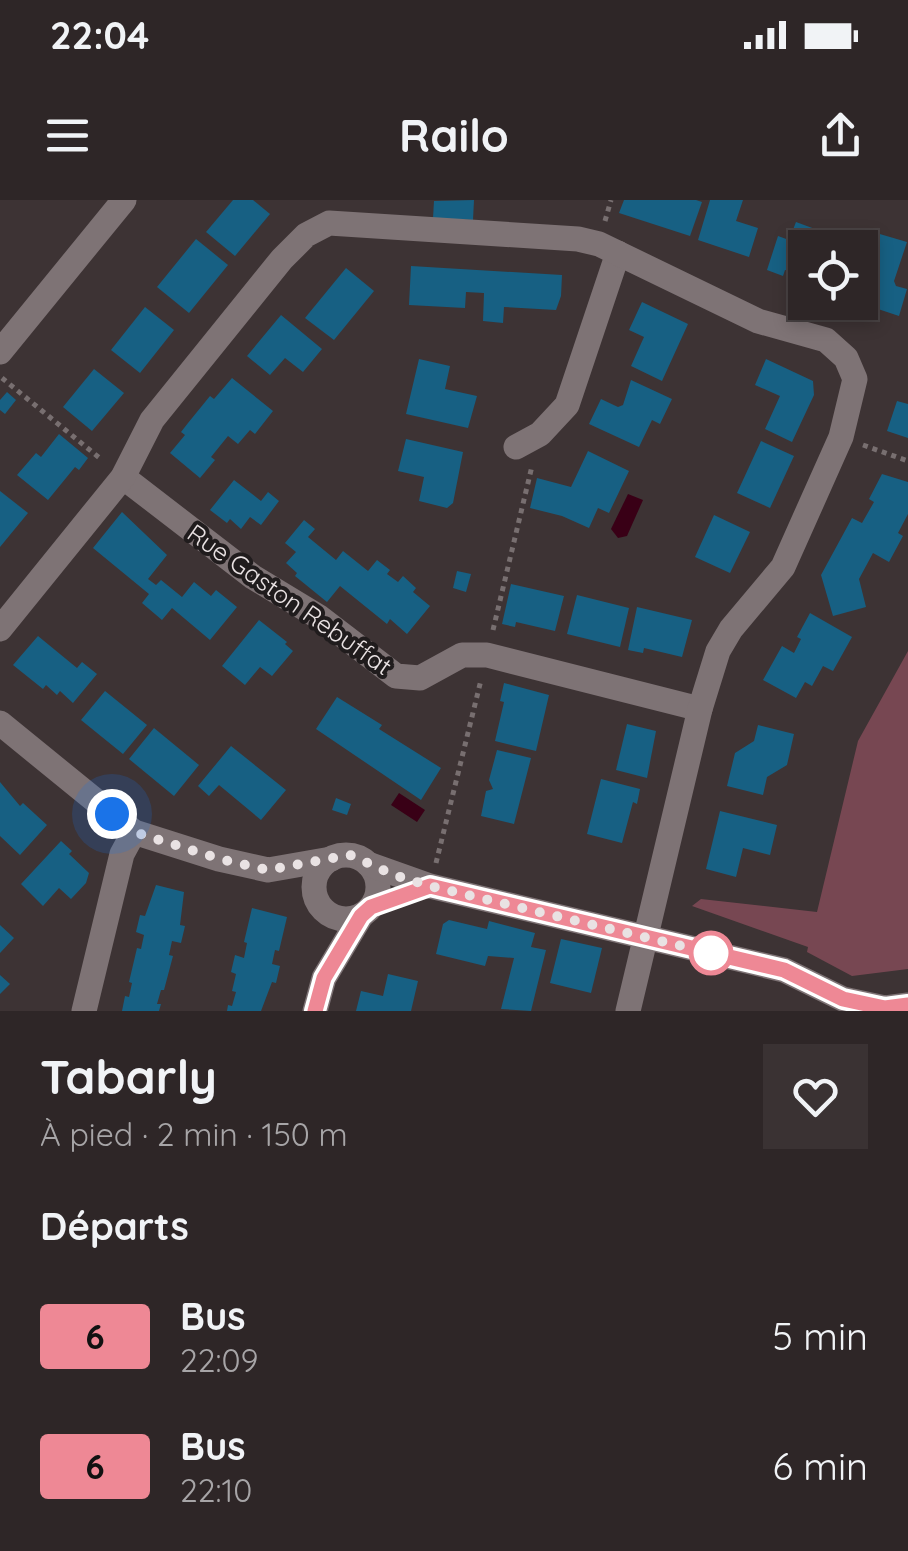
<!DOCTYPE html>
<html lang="fr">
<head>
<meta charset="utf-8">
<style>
  body { margin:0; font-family:Quicksand,sans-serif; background:#3a3233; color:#f1f3f6; height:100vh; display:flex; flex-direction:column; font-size:38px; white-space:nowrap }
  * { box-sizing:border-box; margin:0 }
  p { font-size:32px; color:#a7a5a7 }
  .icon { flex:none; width:55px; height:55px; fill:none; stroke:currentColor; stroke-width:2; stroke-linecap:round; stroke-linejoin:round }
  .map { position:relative; height:811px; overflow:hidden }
  .drawer { display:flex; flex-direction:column; background:#2e2627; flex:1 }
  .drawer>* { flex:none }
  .badge { padding:0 20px; border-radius:8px; font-size:35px; line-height:65px }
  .fabs { position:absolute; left:788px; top:30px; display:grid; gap:20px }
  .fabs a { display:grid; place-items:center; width:90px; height:90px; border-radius:0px; background:#2e2627; box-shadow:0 5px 15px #0003,0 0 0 2px #494344; font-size:50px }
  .you { position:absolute; width:50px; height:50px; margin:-25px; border:8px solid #fff; border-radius:50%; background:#1a73e8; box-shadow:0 0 0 15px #1a73e833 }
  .map>.badge { position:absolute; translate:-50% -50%; box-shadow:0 0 0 5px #fff }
  h2 { padding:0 40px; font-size:38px; line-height:90px }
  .round { display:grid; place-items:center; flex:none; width:105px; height:105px; border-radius:0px; background:#3a3233 }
  .overview { display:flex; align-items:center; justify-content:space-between; height:170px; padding:0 40px }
  h1 { font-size:48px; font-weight:700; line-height:75px }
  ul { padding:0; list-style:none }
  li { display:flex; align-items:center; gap:30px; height:130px; padding:0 40px }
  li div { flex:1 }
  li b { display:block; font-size:38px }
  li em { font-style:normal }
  li .badge { min-width:110px; font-weight:700; text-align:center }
  .status { display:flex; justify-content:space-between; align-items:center; height:70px; padding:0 50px; background:#2e2627; direction:ltr }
  .status svg { height:28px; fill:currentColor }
  header { display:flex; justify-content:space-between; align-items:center; height:130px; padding:0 40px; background:#2e2627; font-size:45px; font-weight:700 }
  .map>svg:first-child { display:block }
  .green { fill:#774752 }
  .water { fill:#390016 }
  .building { fill:#176083 }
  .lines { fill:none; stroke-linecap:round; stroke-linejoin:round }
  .path { stroke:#786f70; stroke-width:5; stroke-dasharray:5 5; stroke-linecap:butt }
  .minor { stroke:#7e7375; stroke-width:25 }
  .line-casing { stroke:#fff; stroke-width:22 }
  .line { stroke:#ee8895; stroke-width:15 }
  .walk { stroke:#e9e2e3; stroke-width:10; stroke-dasharray:0 18 }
  .stop-dot { fill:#fff; stroke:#ee8895; stroke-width:5 }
  .labels { text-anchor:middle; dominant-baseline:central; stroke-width:8; stroke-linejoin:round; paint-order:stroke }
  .street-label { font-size:25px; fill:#e9e2e3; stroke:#201c1d }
</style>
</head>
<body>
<div class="status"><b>22:04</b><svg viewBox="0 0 49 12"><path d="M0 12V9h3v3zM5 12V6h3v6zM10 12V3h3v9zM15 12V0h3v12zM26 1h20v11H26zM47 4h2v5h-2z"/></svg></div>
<header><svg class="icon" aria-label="menu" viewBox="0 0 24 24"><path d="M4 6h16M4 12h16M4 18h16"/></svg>Railo<svg class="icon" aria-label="share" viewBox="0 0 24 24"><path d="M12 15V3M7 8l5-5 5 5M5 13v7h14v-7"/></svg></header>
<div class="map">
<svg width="908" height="811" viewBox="0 0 908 811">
  <rect width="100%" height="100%" fill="#3d3334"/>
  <!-- green -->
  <polygon class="green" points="908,451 908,769 852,776 807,752 808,747 692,706 701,699 817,712 858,541"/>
  <!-- water -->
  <g class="water">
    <polygon points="628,294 643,300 627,336 618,338 611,329"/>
    <polygon points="399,593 425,610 417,622 391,605"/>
  </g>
  <!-- building -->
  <g class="building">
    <polygon points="233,0 253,0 270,14 235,56 206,32"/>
    <polygon points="474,0 473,20 433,18 434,1"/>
    <polygon points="624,0 696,0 702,2 690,36 619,13"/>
    <polygon points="710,0 743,0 736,21 758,28 749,57 698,40"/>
    <polygon points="796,22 834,36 831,48 805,48 805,76 785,70 783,76 767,70 778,36 789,40"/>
    <polygon points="873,32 907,42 894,81 896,86 907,89 899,116 863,104 861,111 840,103 860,102 860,70"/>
    <polygon points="196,39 228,65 189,113 157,87"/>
    <polygon points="411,66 562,75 561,96 556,110 504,107 503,123 483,121 484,93 466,92 465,108 409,105"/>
    <polygon points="346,68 374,91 334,140 305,118"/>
    <polygon points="642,102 688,124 662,181 631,166 644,137 629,130"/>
    <polygon points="145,107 174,130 140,173 111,150"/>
    <polygon points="281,115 322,149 303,172 285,158 270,175 247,156"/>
    <polygon points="419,159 450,166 445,189 477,196 468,228 406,214"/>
    <polygon points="766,159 813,181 814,195 792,242 765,229 780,196 755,185"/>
    <polygon points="94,169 124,193 92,231 63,207"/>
    <polygon points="232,178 273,211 255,234 250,230 238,244 228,236 211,257 215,260 200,278 170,253 185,235 181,232 188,223 210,196 214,199"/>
    <polygon points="631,180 672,199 660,224 652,220 639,247 589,224 601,199 618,207 623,205"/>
    <polygon points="7,192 16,200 5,214 0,210 0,200"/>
    <polygon points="897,201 908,204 908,238 887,231"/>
    <polygon points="59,234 88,258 79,270 75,267 48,300 17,275 36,253 41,257"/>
    <polygon points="406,239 463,252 453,303 447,308 419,301 424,277 398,271"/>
    <polygon points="761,241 794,256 770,308 737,293"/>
    <polygon points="588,251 629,271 609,313 598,308 589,328 562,316 530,308 537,278 571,287"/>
    <polygon points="882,274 908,282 908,314 898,333 903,336 889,362 873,353 859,379 866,407 833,416 821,375 852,318 862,323 874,302 869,299"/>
    <polygon points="234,280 261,301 268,292 279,301 261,325 250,317 241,329 230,319 227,323 210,310"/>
    <polygon points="0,291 28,313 0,347"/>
    <polygon points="122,312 167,355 148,379 156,385 161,380 182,397 194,382 211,396 216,390 237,407 210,440 172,408 162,420 142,403 149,394 93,348"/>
    <polygon points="714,315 750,332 730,373 695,357"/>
    <polygon points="304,320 315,329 308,337 336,360 343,351 368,371 377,360 390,370 387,374 398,382 403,376 416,388 413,392 430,406 407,434 390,419 387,424 340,386 327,402 295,376 297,373 286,363 296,352 285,343"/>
    <polygon points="457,371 471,374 466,392 453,388"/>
    <polygon points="511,384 564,396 555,431 516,422 515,427 502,424"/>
    <polygon points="577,395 629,408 620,447 567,434"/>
    <polygon points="637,407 692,420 682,457 644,448 643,453 628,450"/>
    <polygon points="810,413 852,437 833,471 823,466 812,486 805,482 796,498 763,480 782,446 794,453 801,439 797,437"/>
    <polygon points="259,420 287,442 285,444 293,451 272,476 260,467 245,485 222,466"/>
    <polygon points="38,436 77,468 82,462 97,474 73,503 60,491 57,495 46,485 43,489 13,465"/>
    <polygon points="504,483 549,495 536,551 495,541 504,502 500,501"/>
    <polygon points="105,491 147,525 123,554 81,520"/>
    <polygon points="337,497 382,525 379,529 441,568 421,600 316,529"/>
    <polygon points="627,524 656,531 647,578 616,570"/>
    <polygon points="758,525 794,534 787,565 767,577 763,595 727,586 735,553 754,541"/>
    <polygon points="154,528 199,565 174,596 129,559"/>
    <polygon points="231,546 286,590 261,620 219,585 209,596 198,586"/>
    <polygon points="497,550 531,558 514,624 481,616 486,591 493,589 489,580"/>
    <polygon points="601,579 640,589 637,604 633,602 622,643 587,634"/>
    <polygon points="0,582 20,606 23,603 47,625 20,655 0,636"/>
    <polygon points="336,598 351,604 347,615 332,610"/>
    <polygon points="720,611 777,625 770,655 743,648 736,677 706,669"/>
    <polygon points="61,641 72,651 69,654 89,673 86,683 71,699 59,688 43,706 21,684"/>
    <polygon points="156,685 184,692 180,725 185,726 181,743 172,741 169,755 173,756 164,790 161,790 157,804 161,804 159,811 122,811 125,796 129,797 132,783 129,782 137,748 141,749 144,735 136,732 140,715 145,716"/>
    <polygon points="252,708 287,717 279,751 275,750 272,764 280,766 276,783 272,782 261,811 227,811 228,805 232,806 236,792 232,791 236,774 231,772 235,755 244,758 247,743 244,742"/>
    <polygon points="449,720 487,729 489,721 535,733 531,747 546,750 531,811 501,809 514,758 488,756 485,766 436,754 443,724"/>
    <polygon points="0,725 14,738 0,753"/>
    <polygon points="561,739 602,748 591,793 550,783"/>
    <polygon points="388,774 418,781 411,811 356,811 361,791 383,796"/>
    <polygon points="0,775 10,784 0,794"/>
  </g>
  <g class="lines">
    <!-- path -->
    <g class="path">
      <polyline points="605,21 611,0"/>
      <polyline points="2,178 102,260"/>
      <polyline points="863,245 908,261"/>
      <polyline points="493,430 532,266"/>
      <polyline points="436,663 481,480"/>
    </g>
    <!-- minor -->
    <g class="minor">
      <polyline points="0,152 124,0"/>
      <polyline points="516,247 540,234 567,205 618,53"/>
      <polyline points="123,277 253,377 319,417 396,476 420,478 462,455 487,455 700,509"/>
      <polyline points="0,429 123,277 152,220 282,59 306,35 329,23 578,39 599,44 758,121 826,140 846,158 855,179 841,237 783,367 731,429 718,451 700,509 628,811"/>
      <polyline points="0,523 134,632 219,659 268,670 331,659"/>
      <circle cx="346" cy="687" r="32"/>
      <polyline points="368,664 430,686 784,770 843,799 885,808 908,805"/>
      <polyline points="84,811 122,654 134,632"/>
      <polyline points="315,811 324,778 361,716"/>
    </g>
  </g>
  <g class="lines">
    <defs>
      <polyline id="line" points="315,811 324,778 361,716 371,707 430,686 784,770 843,799 885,808 908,805"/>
    </defs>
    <!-- line casing -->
    <use href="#line" class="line-casing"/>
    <!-- line -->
    <use href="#line" class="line"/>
    <!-- walk -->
    <polyline class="walk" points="112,614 134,632 220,659 268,670 350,655 394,675 430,686 711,753"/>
  </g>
  <!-- markers -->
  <circle class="stop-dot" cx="711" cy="753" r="20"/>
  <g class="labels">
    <!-- street labels -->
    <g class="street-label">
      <text transform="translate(290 399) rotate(35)">Rue Gaston Rebuffat</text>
    </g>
  </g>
</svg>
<div class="fabs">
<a><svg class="icon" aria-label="locate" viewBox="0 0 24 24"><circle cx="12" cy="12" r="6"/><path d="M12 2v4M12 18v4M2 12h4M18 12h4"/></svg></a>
</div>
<div class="you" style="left:112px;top:614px"></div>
</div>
<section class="drawer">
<div class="overview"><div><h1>Tabarly</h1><p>À pied · 2 min · 150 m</p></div><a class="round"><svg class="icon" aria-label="heart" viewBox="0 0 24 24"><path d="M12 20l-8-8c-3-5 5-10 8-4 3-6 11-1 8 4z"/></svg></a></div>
<h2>Départs</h2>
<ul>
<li><span class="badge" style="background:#ee8895;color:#111">6</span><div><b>Bus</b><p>22:09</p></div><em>5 min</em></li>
<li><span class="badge" style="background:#ee8895;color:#111">6</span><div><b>Bus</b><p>22:10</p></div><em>6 min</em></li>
</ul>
</section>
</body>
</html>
